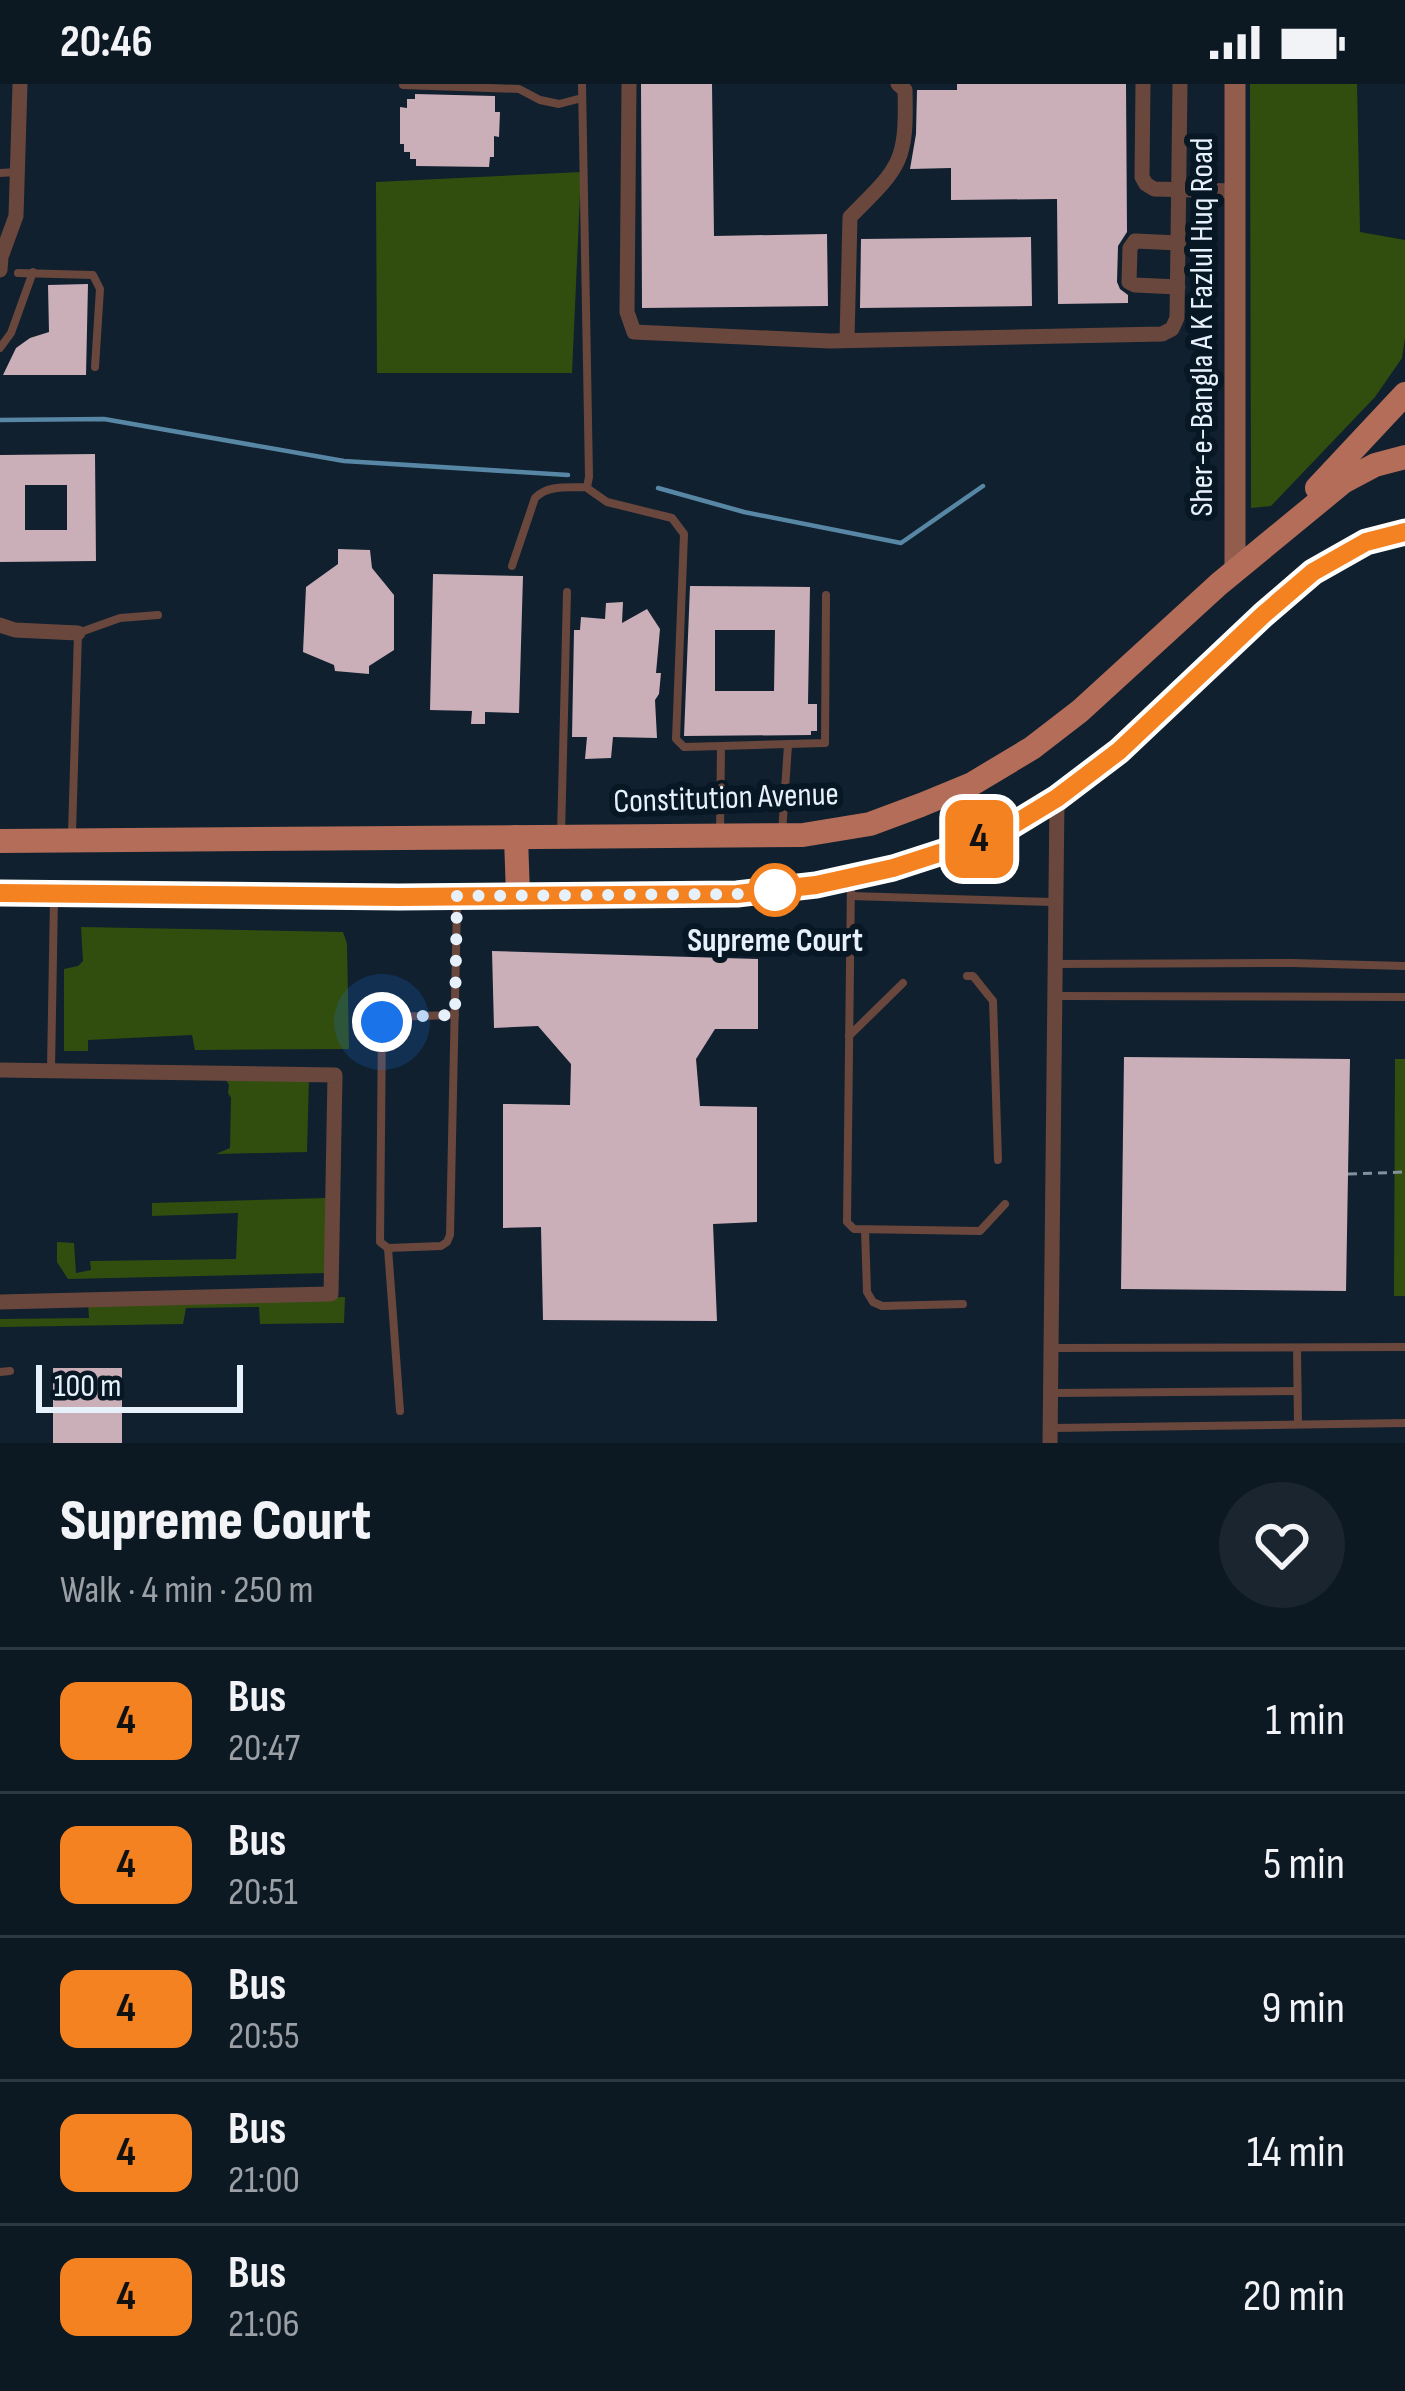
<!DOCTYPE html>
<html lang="en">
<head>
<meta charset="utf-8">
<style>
  body { margin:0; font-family:"Sofia Sans Condensed",sans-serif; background:#1a252f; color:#f1f3f6; height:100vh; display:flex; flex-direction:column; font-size:45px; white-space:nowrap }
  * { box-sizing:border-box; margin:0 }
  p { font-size:39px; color:#9aa0a5 }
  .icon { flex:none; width:66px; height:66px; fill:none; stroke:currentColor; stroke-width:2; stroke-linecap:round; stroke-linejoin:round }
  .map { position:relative; height:1359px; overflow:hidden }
  .side { display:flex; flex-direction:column; background:#0c1822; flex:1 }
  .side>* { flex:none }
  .badge { padding:0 24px; border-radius:18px; font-size:42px; line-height:78px }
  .scale { position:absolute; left:36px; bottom:30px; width:207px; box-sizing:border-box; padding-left:12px; border:6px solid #e7f1fb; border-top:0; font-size:33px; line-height:42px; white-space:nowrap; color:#e7f1fb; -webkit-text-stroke:9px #071724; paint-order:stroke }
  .you { position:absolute; width:60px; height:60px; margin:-30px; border:9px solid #fff; border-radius:50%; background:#1a73e8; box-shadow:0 0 0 18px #1a73e833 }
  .map>.badge { position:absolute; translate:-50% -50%; box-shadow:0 0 0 6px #fff }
  .round { display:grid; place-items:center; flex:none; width:126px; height:126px; border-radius:63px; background:#1a252f }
  .summary { display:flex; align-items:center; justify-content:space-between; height:204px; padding:0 60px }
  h1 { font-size:57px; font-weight:800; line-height:90px }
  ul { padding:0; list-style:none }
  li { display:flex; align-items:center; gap:36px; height:144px; padding:0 60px; border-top:3px solid #2c3740 }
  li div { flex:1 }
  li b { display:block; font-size:45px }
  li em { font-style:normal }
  li .badge { min-width:132px; font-weight:700; text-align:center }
  .status { display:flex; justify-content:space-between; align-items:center; height:84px; padding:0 60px; background:#0c1822; direction:ltr }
  .status svg { height:33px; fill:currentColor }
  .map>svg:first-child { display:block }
  .green { fill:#314e0e }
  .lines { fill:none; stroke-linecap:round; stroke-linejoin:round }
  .stream { stroke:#5887a5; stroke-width:4.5 }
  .building { fill:#caaeb8; fill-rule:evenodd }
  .path { stroke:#84919d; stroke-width:3; stroke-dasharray:9 6; stroke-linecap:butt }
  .lane { stroke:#69473d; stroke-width:8 }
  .street { stroke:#69473d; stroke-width:15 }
  .secondary { stroke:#935d4d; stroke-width:21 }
  .primary { stroke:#b36d59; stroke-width:24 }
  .line-casing { stroke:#fff; stroke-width:27 }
  .line { stroke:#f58220; stroke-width:18 }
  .walk { stroke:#e7f1fb; stroke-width:12; stroke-dasharray:0 21.6 }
  .stop-dot { fill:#fff; stroke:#f58220; stroke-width:6 }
  .labels { text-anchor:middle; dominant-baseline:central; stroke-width:12; stroke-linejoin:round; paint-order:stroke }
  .street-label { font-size:33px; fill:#e7f1fb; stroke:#071724 }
  .stop-label { font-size:33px; font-weight:bold; fill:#e7f1fb; stroke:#071724 }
</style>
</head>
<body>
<div class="status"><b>20:46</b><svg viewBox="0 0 49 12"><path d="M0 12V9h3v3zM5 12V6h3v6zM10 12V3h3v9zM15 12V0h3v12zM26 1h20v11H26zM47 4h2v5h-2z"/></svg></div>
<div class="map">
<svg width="1405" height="1359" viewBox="0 0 1405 1359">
  <rect width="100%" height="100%" fill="#10202e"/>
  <!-- green -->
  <g class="green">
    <polygon points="1250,0 1357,0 1360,148 1405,156 1405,254 1402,274 1375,313 1271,422 1251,424"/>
    <polygon points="581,88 572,289 377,289 376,98"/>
    <polygon points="81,843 343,848 347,860 349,965 195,966 192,951 88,956 88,967 64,967 64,885 78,882 83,877"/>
    <polygon points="1395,975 1405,975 1405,1212 1394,1212"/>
    <polygon points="309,993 307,1068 216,1070 230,1064 231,1014 228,1009 229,1001 226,996"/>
    <polygon points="328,1114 327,1189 68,1195 57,1178 57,1158 74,1159 76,1189 91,1186 90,1177 236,1175 238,1129 152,1132 152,1119"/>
    <polygon points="345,1213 344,1239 260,1240 259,1223 186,1224 183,1240 0,1243 0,1235 89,1234 88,1218"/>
  </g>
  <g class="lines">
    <!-- stream -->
    <g class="stream">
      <polyline points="0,336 104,335 344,377 568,391"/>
      <polyline points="658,404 744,428 901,459 983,402"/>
    </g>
  </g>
  <!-- building -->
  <g class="building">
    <polygon points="641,0 712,0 714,152 827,150 828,222 642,224"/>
    <polygon points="957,0 1126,0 1127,148 1118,162 1117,198 1120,205 1128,211 1128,219 1058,220 1057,115 951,116 951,84 910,85 916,50 917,6 957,6"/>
    <polygon points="415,10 495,12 495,28 500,28 499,53 494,52 494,73 490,73 489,83 416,82 416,75 410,75 410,68 404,68 404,60 400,60 400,23 407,24 407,15 415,15"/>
    <polygon points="1031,153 1032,222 860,224 861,155"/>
    <polygon points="88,200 86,291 3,291 16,264 30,254 49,248 48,201"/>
    <path d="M95 370 96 477 0 478V371ZM25 401H67V446H25Z"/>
    <polygon points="338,465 370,466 372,484 394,511 394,566 369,582 369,590 335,587 334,581 303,568 306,503 338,480"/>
    <polygon points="433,490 523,492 519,629 485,628 485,640 471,640 472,627 430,626"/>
    <path d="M690 502 810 503 808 620H817V647H811V651L684 652ZM715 546H775L774 607H715Z"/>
    <polygon points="623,518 622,539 647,525 660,545 656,589 661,589 659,610 655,616 657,654 613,653 611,674 585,675 587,653 572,653 574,546 580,546 581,533 605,535 606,519"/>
    <polygon points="492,867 758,875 758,945 715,945 696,975 700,1022 757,1023 757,1138 713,1140 717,1237 543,1236 541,1143 503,1144 503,1020 570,1021 571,980 538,942 494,944"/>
    <polygon points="1124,973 1350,975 1346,1207 1121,1205"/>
    <rect x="53" y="1284" width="69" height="75"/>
  </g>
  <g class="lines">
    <!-- path -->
    <polyline class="path" points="1348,1090 1405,1088"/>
    <!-- lane -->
    <g class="lane">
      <polyline points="403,1 519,5 540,16 559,20 582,14"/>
      <polyline points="0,89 16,88"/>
      <polyline points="18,189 93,191 100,205 95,283"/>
      <polyline points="0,264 11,249 33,188"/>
      <polyline points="587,404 607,418 672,434 684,450 676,655 684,663 721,662"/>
      <path d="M512 482 535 414C548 400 570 404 587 403L589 393 582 0"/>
      <polyline points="72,749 78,549 120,534 158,531"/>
      <polyline points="782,749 788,661"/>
      <polyline points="720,750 721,662 825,659 826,511"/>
      <polyline points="561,751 567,508"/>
      <polyline points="851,796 847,1138 854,1145 980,1147 1005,1120"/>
      <polyline points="851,812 1053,818"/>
      <polyline points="1054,880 1292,879 1405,882"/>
      <polyline points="967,892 973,892 993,917 998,1076"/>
      <polyline points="1055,912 1405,913"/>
      <polyline points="849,952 903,899"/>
      <polyline points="51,985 54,814"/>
      <polyline points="865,1146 867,1208 873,1218 882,1222 963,1220"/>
      <polyline points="388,1164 380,1158 382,938 386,933 455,931"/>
      <polyline points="1053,1264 1405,1263"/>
      <polyline points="1297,1264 1298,1340"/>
      <polyline points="0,1288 10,1287"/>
      <polyline points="1052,1309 1297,1307"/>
      <polyline points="400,1327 388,1164 441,1162 447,1158 450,1151 457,820"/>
      <polyline points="1053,1344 1405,1339"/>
    </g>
    <!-- street -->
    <g class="street">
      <polyline points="629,0 627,228 634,248 830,257 1162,250 1172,245 1177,234 1180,0"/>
      <polyline points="1143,0 1142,93 1146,100 1154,105 1235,107"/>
      <polyline points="0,186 1,173 16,132 20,0"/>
      <polyline points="1178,203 1135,201 1129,198 1130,164 1135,157 1179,159"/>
      <path d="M847 256 850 133C900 83 907 79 905 6L898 0"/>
      <polyline points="0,541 15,546 78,549"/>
      <polyline points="0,986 335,991 331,1210 0,1218"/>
      <polyline points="1050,1359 1057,714"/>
    </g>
    <!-- secondary -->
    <polyline class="secondary" points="1235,486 1235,0"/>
    <!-- primary -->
    <g class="primary">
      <polyline points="1317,404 1405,310"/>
      <polyline points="516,753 518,812"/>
      <polyline points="0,757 803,751 870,740 921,721 972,700 1032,664 1080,627 1219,500 1343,398 1375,381 1405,373"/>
      <polyline points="0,809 399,813 737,810 816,801 893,785 998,750 1057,714 1119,667 1239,553 1313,488 1366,458 1405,448"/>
    </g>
  </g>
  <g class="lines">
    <defs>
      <polyline id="line" points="0,809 399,813 737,810 816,801 893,784 998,750 1057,714 1119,667 1263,531 1313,488 1366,458 1405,448"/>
    </defs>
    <!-- line casing -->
    <use href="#line" class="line-casing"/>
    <!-- line -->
    <use href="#line" class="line"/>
    <!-- walk -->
    <polyline class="walk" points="382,938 386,933 455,931 457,812 737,810 775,806"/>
  </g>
  <!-- markers -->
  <circle class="stop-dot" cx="775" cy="806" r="24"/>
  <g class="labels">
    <!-- street labels -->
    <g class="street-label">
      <text transform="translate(1202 243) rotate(-90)">Sher-e-Bangla A K Fazlul Huq Road</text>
      <text transform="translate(726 714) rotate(-2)">Constitution Avenue</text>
    </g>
    <!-- stop labels -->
    <g class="stop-label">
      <text x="775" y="857">Supreme Court</text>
    </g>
  </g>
</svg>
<div class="scale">100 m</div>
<div class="you" style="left:382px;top:938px"></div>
<b class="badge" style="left:979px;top:755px;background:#f58220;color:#111">4</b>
</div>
<section class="side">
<div class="summary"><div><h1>Supreme Court</h1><p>Walk · 4 min · 250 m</p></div><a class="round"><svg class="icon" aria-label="heart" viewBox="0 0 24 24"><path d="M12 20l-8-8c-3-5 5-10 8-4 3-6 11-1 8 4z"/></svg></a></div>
<ul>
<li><span class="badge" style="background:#f58220;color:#111">4</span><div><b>Bus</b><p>20:47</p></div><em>1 min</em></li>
<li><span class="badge" style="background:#f58220;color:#111">4</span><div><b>Bus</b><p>20:51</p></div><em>5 min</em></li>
<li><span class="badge" style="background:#f58220;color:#111">4</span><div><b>Bus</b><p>20:55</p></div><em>9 min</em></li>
<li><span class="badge" style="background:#f58220;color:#111">4</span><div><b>Bus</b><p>21:00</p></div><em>14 min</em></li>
<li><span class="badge" style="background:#f58220;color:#111">4</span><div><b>Bus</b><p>21:06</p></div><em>20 min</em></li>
</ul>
</section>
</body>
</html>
